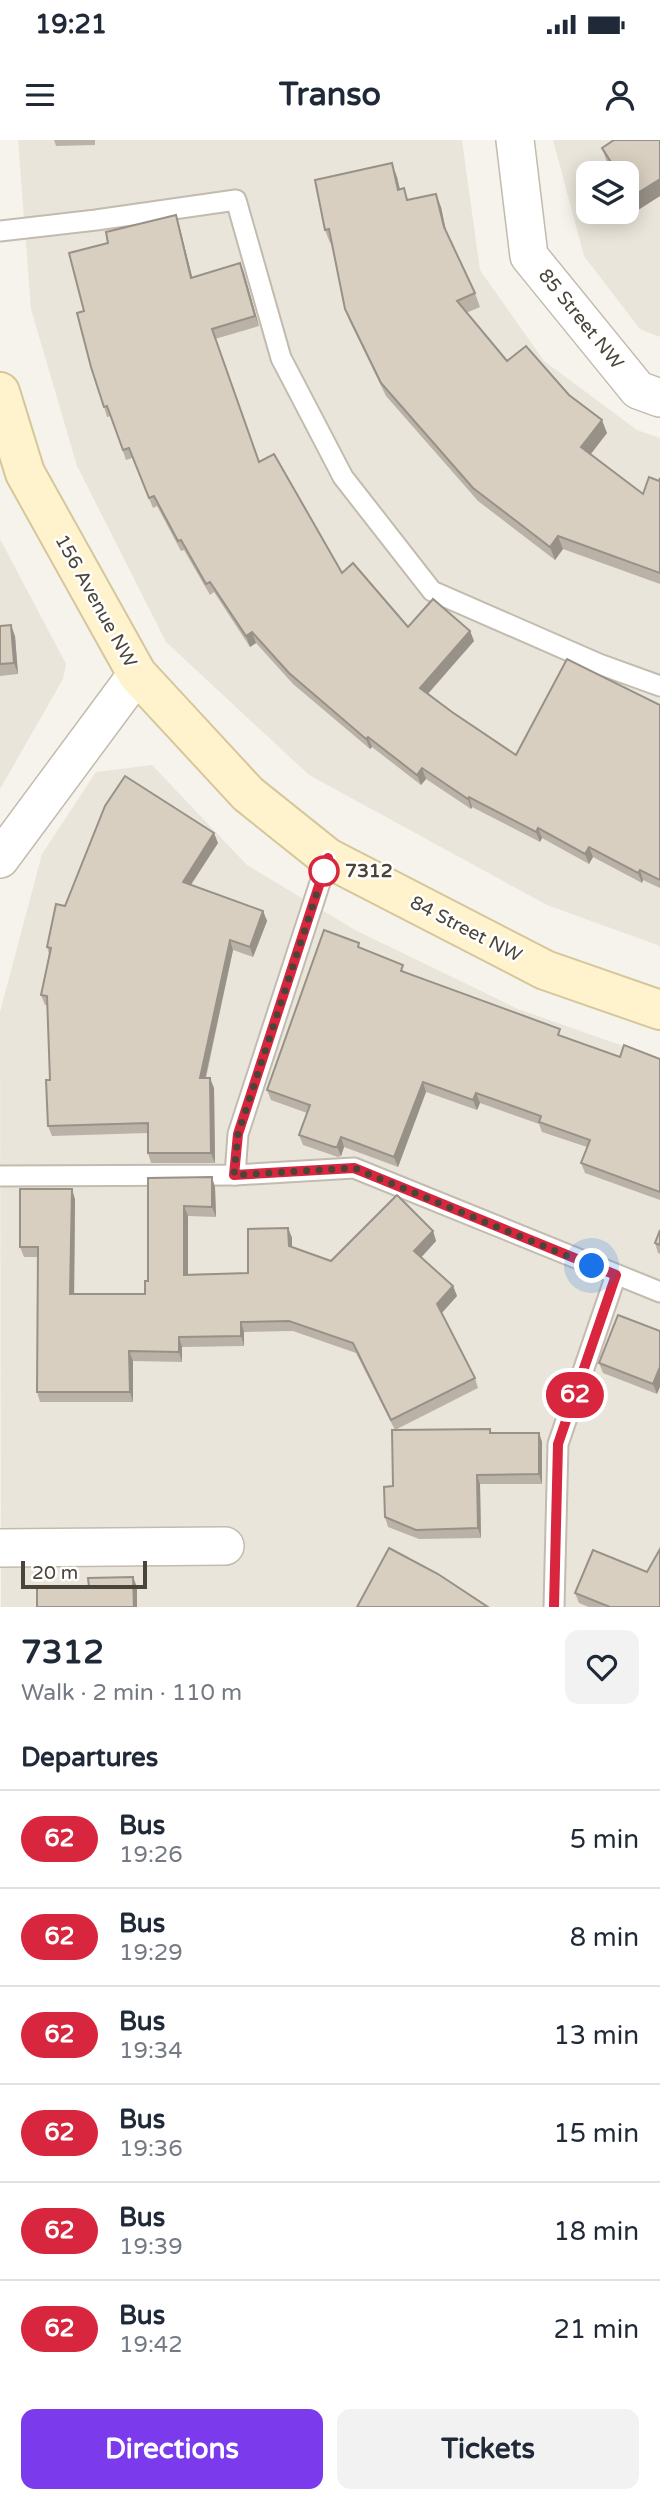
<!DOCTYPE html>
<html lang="en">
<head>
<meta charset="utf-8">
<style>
  body { margin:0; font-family:"Varela Round",sans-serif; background:#f2f2f3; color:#1f2937; height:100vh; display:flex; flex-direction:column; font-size:26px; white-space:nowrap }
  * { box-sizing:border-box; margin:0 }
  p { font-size:23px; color:#747a83 }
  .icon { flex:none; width:38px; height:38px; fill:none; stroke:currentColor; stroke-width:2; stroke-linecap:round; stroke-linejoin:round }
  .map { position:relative; height:1467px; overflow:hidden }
  .sheet { display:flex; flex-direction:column; background:#fff; flex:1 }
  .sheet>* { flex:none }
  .badge { padding:0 14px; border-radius:23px; font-size:24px; line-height:46px }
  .fabs { position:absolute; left:576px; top:21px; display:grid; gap:14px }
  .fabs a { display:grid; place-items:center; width:63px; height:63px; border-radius:14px; background:#fff; box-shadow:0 4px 18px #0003; font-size:35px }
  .scale { position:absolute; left:21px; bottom:18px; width:126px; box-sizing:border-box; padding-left:7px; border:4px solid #4b4439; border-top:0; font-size:19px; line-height:24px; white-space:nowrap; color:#4b4439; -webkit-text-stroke:5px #fff; paint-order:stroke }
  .you { position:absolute; width:35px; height:35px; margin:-18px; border:5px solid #fff; border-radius:50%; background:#1a73e8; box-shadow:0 0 0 10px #1a73e833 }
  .map>.badge { position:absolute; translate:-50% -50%; box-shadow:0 0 0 4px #fff }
  h2 { padding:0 21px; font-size:26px; line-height:63px }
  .round { display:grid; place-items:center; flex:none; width:74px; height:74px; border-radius:14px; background:#f2f2f3 }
  .overview { display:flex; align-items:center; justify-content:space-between; height:119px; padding:0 21px }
  h1 { font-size:33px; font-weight:700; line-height:52px }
  .action { display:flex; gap:14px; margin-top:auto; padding:14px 21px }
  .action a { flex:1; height:80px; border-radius:14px; background:#7c3aed; color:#fff; font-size:28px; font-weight:700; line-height:80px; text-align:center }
  .action a+a { background:#f2f2f3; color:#1f2937 }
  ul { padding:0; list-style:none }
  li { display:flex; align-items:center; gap:21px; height:98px; padding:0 21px; border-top:2px solid #e0e1e3 }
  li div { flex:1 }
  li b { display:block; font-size:26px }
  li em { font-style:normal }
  li .badge { min-width:77px; font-weight:700; text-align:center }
  .status { display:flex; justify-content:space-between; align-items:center; height:49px; padding:0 35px; background:#fff; direction:ltr }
  .status svg { height:19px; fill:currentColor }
  header { display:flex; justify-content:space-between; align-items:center; height:91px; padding:0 21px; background:#fff; font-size:32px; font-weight:700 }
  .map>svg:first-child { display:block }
  .residential { fill:#eae5da; fill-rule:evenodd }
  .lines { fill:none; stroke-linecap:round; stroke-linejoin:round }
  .lane-casing { stroke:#c2bbae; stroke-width:23 }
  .street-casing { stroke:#c2bbae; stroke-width:40 }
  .secondary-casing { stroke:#d6c79b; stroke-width:42 }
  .lane { stroke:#fff; stroke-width:19 }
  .street { stroke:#fff; stroke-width:37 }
  .secondary { stroke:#fff3cd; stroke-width:38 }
  .wall { fill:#bab2a6 }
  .shaded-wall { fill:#979187 }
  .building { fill:#d8cfc1; stroke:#979187; stroke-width:2 }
  .line-casing { stroke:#fff; stroke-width:16 }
  .line { stroke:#d7263d; stroke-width:10 }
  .walk { stroke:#4b4439; stroke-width:7; stroke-dasharray:0 12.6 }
  .stop-dot { fill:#fff; stroke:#d7263d; stroke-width:3.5 }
  .labels { text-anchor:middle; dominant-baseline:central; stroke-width:5; stroke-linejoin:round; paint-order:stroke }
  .street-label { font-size:19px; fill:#4b4439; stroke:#fff }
  .stop-label { font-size:19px; font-weight:bold; fill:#4b4439; stroke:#fff; text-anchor:start }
</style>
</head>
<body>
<div class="status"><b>19:21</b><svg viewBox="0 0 49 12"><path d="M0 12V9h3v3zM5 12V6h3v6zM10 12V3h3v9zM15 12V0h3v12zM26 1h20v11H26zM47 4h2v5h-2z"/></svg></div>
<header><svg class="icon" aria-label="menu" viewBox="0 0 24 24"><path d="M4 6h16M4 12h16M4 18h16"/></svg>Transo<svg class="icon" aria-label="person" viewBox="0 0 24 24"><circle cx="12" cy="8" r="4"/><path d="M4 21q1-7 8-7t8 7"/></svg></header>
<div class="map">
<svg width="660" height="1467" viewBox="0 0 660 1467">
  <rect width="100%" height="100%" fill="#f6f3ec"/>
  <!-- residential -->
  <g class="residential">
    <polygon points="18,0 462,0 480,130 544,221 637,290 660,298 660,806 547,765 309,635 166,502 77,326 31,169"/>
    <path d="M553 0H660V197L640 189 584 116ZM588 33H626V72H588Z"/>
    <polygon points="0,399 66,524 63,539 0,649"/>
    <polygon points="152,625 247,725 355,790 518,869 660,919 660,1467 1,1467 0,872 42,714 96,632"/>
  </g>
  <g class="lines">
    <defs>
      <g id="lane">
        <polyline points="0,91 96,80 236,60 281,218 343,337 432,451 599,524 660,546"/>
        <polyline points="235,1035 238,994 328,718"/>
        <polyline points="0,1036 235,1035 354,1028 660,1152"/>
        <polyline points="554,1467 558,1304 616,1135"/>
      </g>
      <g id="street">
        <polyline points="515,0 529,116 638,250 660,258"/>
        <polyline points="0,719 137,534"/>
        <polyline points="0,1408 225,1406"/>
      </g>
      <polyline id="secondary" points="0,252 25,333 137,534 248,654 328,718 545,830 660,870"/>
    </defs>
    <!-- lane casing -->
    <use href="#lane" class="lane-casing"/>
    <!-- street casing -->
    <use href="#street" class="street-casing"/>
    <!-- secondary casing -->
    <use href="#secondary" class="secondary-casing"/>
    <!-- lane -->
    <use href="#lane" class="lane"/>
    <!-- street -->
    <use href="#street" class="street"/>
    <!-- secondary -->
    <use href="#secondary" class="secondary"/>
  </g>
  <!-- wall -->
  <g class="wall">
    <polygon points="54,0 95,0 95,5 56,6"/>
    <polygon points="660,0 660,56 638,70 626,52 626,33 614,33 607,22 602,8"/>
    <polygon points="397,37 400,49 408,60 441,67 447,95 475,153 480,167 466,173 507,221 569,255 607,293 591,314 643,354 659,341 660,338 660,444 563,409 555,420 478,361 386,256 350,182 345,169 332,103 330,103 325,90"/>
    <polygon points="176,75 179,85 192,137 240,123 244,133 259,186 215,199 259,322 342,433 408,487 470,491 474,501 428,554 452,572 516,615 660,565 660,748 643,740 642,743 593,717 589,724 542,698 540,702 472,667 471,669 426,639 421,645 372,607 370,609 293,544 256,503 250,507 214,452 210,455 184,410 181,411 157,366 153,368 132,318 126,320 111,276 107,277 104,267 84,171 108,103"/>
    <polygon points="0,486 15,496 18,534 0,536"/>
    <polygon points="218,703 191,745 263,771 267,781 253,817 233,810 206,938 214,948 215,1023 151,1023 148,1013 148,993 52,996 48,986 50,940 47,865 45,865 41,855 49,814 47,807 65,766"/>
    <polygon points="361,809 406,832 563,897 620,917 660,919 660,1060 585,1033 581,1023 587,1007 542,992 539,984 480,963 477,970 426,952 398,1027 344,1007 341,1016 338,1017 303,1005 299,995 307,973 271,960 267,950"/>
    <polygon points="148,1038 215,1047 216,1077 188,1076 188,1134 248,1133 288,1088 292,1098 292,1107 331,1121 433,1091 436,1101 421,1117 453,1146 457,1156 441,1173 475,1238 478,1248 395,1290 356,1213 293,1191 244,1192 244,1206 182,1207 182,1222 133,1221 133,1262 40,1262 37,1252 38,1117 24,1117 20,1107 75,1059 74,1154 145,1154 148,1141"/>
    <polygon points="660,1090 660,1114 658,1113 655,1103"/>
    <polygon points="660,1191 657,1254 603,1233 599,1223"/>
    <polygon points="490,1289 492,1293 539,1293 542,1302 542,1344 480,1344 481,1398 419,1399 388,1387 385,1377 393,1346"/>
    <polygon points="647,1432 660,1467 589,1467 579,1463 575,1453"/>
  </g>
  <!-- shaded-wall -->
  <g class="shaded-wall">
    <polygon points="392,23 397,37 403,64 398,50"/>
    <polygon points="660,39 660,56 638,70 633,56"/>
    <polygon points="436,54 441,67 448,101 444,87"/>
    <polygon points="176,75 179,85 195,148 191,138"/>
    <polygon points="240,123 244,133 259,186 255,176"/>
    <polygon points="602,280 607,293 586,320 581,307"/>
    <polygon points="558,396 563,409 555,420 550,407"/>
    <polygon points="11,485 15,496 18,534 14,523"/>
    <polygon points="470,491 474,501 424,558 420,548"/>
    <polygon points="252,492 256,503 250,507 246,496"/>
    <polygon points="368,597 372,607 370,609 366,599"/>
    <polygon points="422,628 426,639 421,645 417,635"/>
    <polygon points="469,657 472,667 471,669 468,659"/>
    <polygon points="538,688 542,698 540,702 536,692"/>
    <polygon points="214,693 218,703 186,752 183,742"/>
    <polygon points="589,707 593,717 589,724 585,714"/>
    <polygon points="640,730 643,740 642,743 638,733"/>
    <polygon points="263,771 267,781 253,817 250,807"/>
    <polygon points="230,800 233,810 203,948 200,938"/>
    <polygon points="210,938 214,948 215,1023 211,1013"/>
    <polygon points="423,942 426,952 398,1027 394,1017"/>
    <polygon points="476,953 480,963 477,970 473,960"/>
    <polygon points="341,997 344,1007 341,1016 337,1007"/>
    <polygon points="212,1037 215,1047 216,1077 212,1067"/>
    <polygon points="72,1049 75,1059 74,1164 70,1154"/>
    <polygon points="184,1066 188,1076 188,1144 184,1135"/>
    <polygon points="288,1088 292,1098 292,1116 289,1106"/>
    <polygon points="433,1091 436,1101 418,1121 414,1111"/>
    <polygon points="453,1146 457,1156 441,1174 437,1164"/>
    <polygon points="241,1182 244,1192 244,1206 241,1196"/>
    <polygon points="179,1197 182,1207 182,1222 179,1212"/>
    <polygon points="129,1211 133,1221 133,1262 130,1252"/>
    <polygon points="660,1227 660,1247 657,1254 653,1244"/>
    <polygon points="539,1293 542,1302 542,1344 539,1334"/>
    <polygon points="477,1335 480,1344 481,1398 478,1388"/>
    <polygon points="133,1437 137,1447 137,1467 134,1467"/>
  </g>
  <!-- building -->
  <g class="building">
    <polygon points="614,0 660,0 660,39 633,56 626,46 626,33 618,33 602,8"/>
    <polygon points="392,23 398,50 404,48 407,60 436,54 444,87 475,153 457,161 507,221 526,206 569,255 602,280 581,307 643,354 649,337 659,341 660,338 660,433 558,396 550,407 473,348 381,243 345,169 329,89 325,90 315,40"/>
    <polygon points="176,75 191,138 240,123 255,176 212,189 259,322 274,314 342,433 353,423 408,487 433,459 470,491 420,548 452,572 516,615 567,519 660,565 660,740 640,730 638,733 589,707 585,714 538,688 536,692 469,657 468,659 422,628 417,635 368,597 366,599 289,533 252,492 246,496 210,442 206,444 181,400 178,401 154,356 149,358 129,308 123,310 107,266 104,267 91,227 77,173 84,171 69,113 108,103 106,92"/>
    <polygon points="11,485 14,523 0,524 0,486"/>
    <polygon points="125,636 214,693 183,742 263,771 250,807 230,800 200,938 210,938 211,1013 148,1013 148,983 48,986 46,940 50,940 47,856 41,855 51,808 47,807 56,764 65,766 105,666"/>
    <polygon points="324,790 359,803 358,807 403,825 401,831 560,889 558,895 620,917 624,905 660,919 660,1052 581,1023 590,1000 539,982 541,976 476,953 473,960 423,942 394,1017 341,997 337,1007 334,1007 299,995 310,965 267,950"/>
    <polygon points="212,1037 212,1067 184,1066 184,1135 248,1133 248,1089 288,1088 289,1106 331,1121 397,1055 433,1091 414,1111 453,1146 437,1164 475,1238 391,1280 353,1203 289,1181 241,1182 241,1196 179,1197 179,1212 129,1211 130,1252 37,1252 38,1107 20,1107 20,1049 72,1049 70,1154 145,1154 145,1141 148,1141 148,1038"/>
    <polygon points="660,1090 660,1105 655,1103"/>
    <polygon points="618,1175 660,1191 660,1227 653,1244 599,1223"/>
    <polygon points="490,1289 490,1293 539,1293 539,1334 477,1335 478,1388 416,1390 385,1377 384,1347 393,1346 392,1290"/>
    <polygon points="389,1408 438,1434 488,1467 357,1467"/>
    <polygon points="660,1409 660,1467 610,1467 575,1453 593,1410 647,1432"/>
    <polygon points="133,1437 134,1467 37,1467 37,1448 89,1447 88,1438"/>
  </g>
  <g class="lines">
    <defs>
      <polyline id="line" points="328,718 238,994 234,1035 354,1028 616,1135 558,1304 554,1467"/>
    </defs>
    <!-- line casing -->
    <use href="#line" class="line-casing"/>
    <!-- line -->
    <use href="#line" class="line"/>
    <!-- walk -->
    <polyline class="walk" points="324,731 238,994 234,1035 354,1028 592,1126"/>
  </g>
  <!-- markers -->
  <circle class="stop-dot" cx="324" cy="731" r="14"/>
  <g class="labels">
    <!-- street labels -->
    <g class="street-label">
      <text transform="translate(581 179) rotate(51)">85 Street NW</text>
      <text transform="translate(96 461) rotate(61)">156 Avenue NW</text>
      <text transform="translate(466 789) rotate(27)">84 Street NW</text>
    </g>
    <!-- stop labels -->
    <g class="stop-label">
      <text x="345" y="731">7312</text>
    </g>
  </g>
</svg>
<div class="fabs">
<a><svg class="icon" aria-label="layers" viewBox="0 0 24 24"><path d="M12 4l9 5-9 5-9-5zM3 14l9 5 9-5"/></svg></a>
</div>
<div class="scale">20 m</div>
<div class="you" style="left:592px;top:1126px"></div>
<b class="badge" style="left:575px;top:1255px;background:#d7263d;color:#fff">62</b>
</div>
<section class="sheet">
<div class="overview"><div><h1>7312</h1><p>Walk · 2 min · 110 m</p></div><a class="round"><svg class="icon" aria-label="heart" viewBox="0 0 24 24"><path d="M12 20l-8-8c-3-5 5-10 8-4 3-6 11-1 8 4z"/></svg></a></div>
<h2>Departures</h2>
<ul>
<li><span class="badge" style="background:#d7263d;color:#fff">62</span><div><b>Bus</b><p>19:26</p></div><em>5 min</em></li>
<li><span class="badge" style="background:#d7263d;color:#fff">62</span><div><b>Bus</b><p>19:29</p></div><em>8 min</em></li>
<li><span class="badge" style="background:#d7263d;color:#fff">62</span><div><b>Bus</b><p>19:34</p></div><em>13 min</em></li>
<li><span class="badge" style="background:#d7263d;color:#fff">62</span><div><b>Bus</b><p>19:36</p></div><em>15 min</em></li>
<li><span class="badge" style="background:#d7263d;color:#fff">62</span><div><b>Bus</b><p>19:39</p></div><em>18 min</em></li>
<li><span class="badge" style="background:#d7263d;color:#fff">62</span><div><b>Bus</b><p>19:42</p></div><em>21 min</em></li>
</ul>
<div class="action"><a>Directions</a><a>Tickets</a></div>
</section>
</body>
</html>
